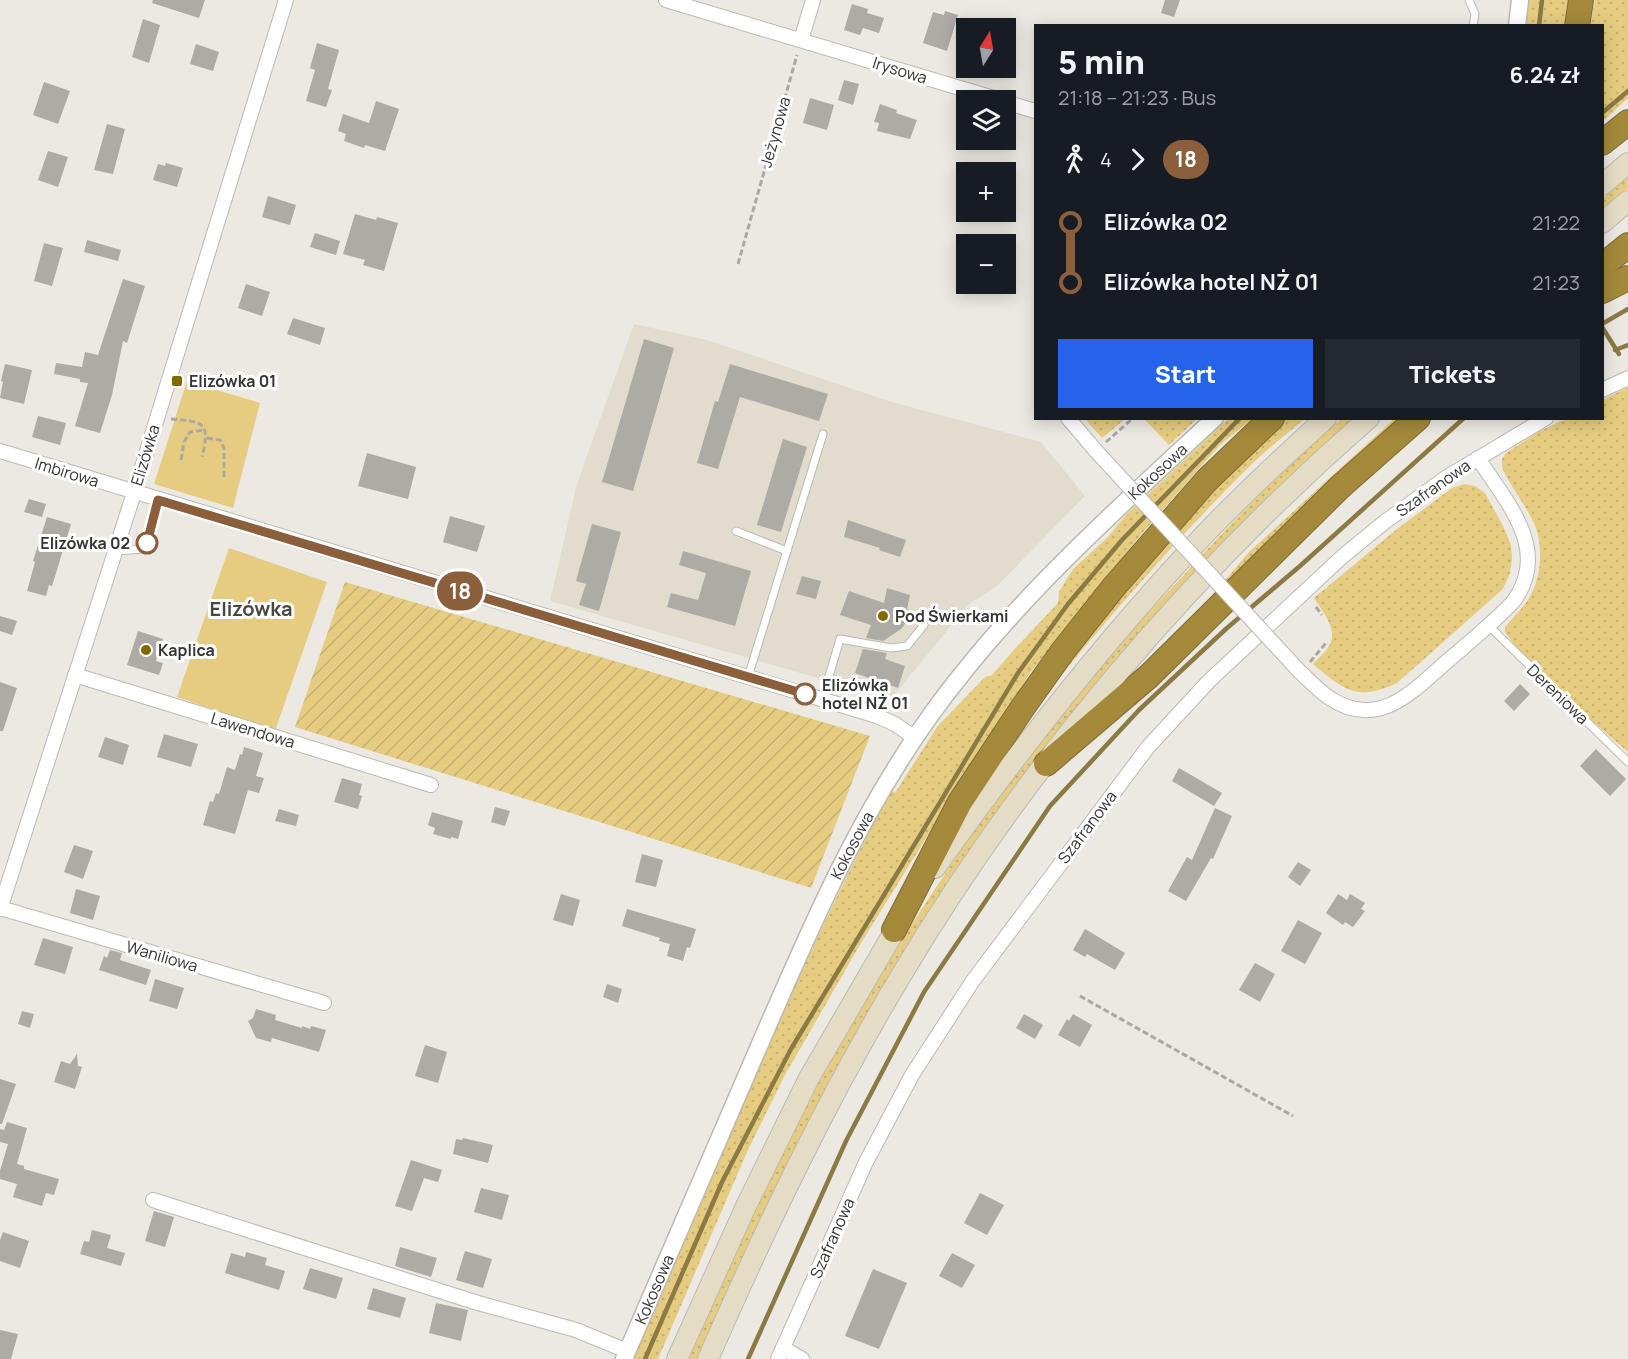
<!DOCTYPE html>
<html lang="en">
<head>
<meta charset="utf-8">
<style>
  body { margin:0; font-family:Manrope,sans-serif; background:#242831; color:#f1f3f6; height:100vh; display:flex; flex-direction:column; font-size:22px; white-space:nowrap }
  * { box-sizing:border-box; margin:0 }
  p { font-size:20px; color:#9ea1a6 }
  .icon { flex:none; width:33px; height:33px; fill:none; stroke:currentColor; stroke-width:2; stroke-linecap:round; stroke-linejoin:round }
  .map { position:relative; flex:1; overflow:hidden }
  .drawer { position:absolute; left:1034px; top:24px; width:570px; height:396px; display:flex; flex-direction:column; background:#171b24; border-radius:0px; box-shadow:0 3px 15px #0003 }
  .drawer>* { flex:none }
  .badge { padding:0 12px; border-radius:20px; font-size:21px; line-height:39px }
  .needle { width:39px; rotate:11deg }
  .fabs { position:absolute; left:956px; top:18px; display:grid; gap:12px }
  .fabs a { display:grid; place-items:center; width:60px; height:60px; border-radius:0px; background:#171b24; box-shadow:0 3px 15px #0003; font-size:30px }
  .map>.badge { position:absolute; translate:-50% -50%; box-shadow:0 0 0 3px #fff }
  .legs { display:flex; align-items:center; gap:9px; height:66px; padding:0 24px; font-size:20px }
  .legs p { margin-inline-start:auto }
  .head { display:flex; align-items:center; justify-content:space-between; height:102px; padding:0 24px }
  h1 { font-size:33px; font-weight:800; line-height:45px }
  .primary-button { display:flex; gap:12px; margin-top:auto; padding:12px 24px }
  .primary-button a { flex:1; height:69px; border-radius:0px; background:#2563eb; color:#fff; font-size:24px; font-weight:800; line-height:69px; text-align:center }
  .primary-button a+a { background:#242831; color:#f1f3f6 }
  ul { padding:0 24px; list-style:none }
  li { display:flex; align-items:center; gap:21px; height:60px; font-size:22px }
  li i { display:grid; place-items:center; width:9px; height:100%; margin:0 8px; background:currentColor }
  li i::after { content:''; width:15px; height:15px; margin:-8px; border:4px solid; border-radius:50%; background:#171b24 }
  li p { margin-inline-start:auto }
  li:first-child i { background:linear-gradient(#0000 50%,currentColor 0) }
  li:last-child i { background:linear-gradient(currentColor 50%,#0000 0) }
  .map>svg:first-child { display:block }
  .built { fill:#e1dcce }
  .grass { fill:url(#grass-dots) }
  .park { fill:#e6cc81 }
  .garden { fill:url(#garden-furrows) }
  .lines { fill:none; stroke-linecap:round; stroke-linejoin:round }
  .stream { stroke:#8c7a44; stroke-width:4.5 }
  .building { fill:#adaba4 }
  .service-casing { stroke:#bbb9b2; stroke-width:9 }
  .minor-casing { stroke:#bbb9b2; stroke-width:16 }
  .tertiary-casing { stroke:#bbb9b2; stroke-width:19 }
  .secondary-casing { stroke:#bbb9b2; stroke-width:22 }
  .motorway-casing { stroke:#7e6c38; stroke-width:26 }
  .path { stroke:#aaa8a3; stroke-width:3; stroke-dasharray:6 3; stroke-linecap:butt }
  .service { stroke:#fff; stroke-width:7 }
  .minor { stroke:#fff; stroke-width:14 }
  .tertiary { stroke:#fff; stroke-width:16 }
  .secondary { stroke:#e4dcc4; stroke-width:20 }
  .motorway { stroke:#a4893a; stroke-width:24 }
  .minor-bridge-casing { stroke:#bbb9b2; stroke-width:16; stroke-linecap:butt }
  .minor-bridge { stroke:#fff; stroke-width:14 }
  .line-1-casing { stroke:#fff; stroke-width:14 }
  .line-1 { stroke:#8b5e3c; stroke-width:9 }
  .poi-dot { fill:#836800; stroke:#fff; stroke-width:2 }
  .stop-1-dot { fill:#fff; stroke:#8b5e3c; stroke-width:3 }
  .labels { text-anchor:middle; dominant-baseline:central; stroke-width:6; stroke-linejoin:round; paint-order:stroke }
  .street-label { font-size:16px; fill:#363533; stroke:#fff }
  .poi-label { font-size:16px; font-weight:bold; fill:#363533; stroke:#fff; text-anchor:start }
  .stop-label { font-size:16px; font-weight:bold; fill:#363533; stroke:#fff; text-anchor:end }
  .quarter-label { font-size:20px; font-weight:bold; fill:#494741; stroke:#fff }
</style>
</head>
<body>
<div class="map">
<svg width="1628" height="1359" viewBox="0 0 1628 1359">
  <defs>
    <pattern id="grass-dots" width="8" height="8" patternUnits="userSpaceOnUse" patternTransform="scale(1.5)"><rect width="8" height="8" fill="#e6cc81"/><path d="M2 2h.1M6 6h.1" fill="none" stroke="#c6b070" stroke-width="1.8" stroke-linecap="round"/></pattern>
    <pattern id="garden-furrows" width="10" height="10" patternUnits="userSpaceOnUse" patternTransform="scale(1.5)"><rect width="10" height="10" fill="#e6cc81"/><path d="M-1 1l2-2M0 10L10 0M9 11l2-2" fill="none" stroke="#c6b070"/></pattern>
  </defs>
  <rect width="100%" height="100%" fill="#ece9e2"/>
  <!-- built -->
  <polygon class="built" points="634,324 707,340 892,402 1041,442 1085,496 998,585 968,605 891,699 550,601 577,484"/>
  <!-- grass -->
  <g class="grass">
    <polygon points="1528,0 1569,0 1565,25 1524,26"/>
    <polygon points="1595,0 1628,0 1628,98 1602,122 1602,26 1590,25"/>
    <polygon points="1628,177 1628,188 1602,209 1602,199"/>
    <path d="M1628 387V752L1502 643 1512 642 1505 632V627C1513 617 1523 609 1529 598 1542 577 1544 543 1533 521 1524 503 1511 487 1502 468V459L1506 453 1538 432 1565 419 1602 418V400Z"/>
    <polygon points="1085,419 1125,419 1102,438"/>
    <polygon points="1144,419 1197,419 1169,445"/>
    <path d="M1228 419H1252L1220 445 1144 531 1030 673 967 772 861 943 785 1075 747 1152 658 1359H633C717 1168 793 974 891 790L895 793 937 727 985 677 992 675 1013 651 1058 603 1059 592 1073 569 1107 538 1126 515Z"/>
    <path d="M1284 419H1304C1286 435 1266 450 1249 467 1174 541 1105 622 1038 703L1076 645 1240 461Z"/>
    <path d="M1341 419H1356L1230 541 916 936 828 1083 700 1359H688C732 1263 773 1163 825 1071 906 926 998 786 1106 659 1130 631 1156 605 1181 578 1232 522 1284 467 1341 419Z"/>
    <polygon points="1394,419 1411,419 1204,605 1249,552"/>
    <path d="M1465 484 1475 486 1485 493 1503 526 1511 545 1512 559 1510 573 1503 589 1397 683C1357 702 1344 690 1313 664 1318 658 1325 653 1329 646 1339 630 1322 611 1314 598L1397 529 1452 488Z"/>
  </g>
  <!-- park -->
  <g class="park">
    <polygon points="187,381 260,403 233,508 154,484"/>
    <polygon points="229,548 327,582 275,731 177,697"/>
  </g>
  <!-- garden -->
  <polygon class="garden" points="345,582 870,736 811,888 295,727"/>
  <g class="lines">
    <!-- stream -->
    <g class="stream">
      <polyline points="1539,26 1542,0"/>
      <polyline points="1602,113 1628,91"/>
      <polyline points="1602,324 1628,309"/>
      <polyline points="1602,327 1619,354"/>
      <polyline points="1615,350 1628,345"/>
      <polyline points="645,1359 722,1182 791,1049 1018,673 1068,604 1122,540 1240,418"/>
      <polyline points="748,1359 846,1141 924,992 1050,806 1139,710 1227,628 1300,566 1464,418"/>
    </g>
  </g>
  <!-- building -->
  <g class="building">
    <polygon points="153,0 205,0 199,18 152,3"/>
    <polygon points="1165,0 1180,0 1174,17 1161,13"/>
    <polygon points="852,4 868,9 867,13 884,18 879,33 863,28 860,35 844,30"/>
    <polygon points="945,11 958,15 947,51 923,43 933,12 944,15"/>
    <polygon points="143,19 160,25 149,63 132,57"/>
    <polygon points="317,43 339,50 328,89 332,90 326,107 306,101 315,70 310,68"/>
    <polygon points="196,44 219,52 213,71 190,64"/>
    <polygon points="844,80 859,84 853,105 838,100"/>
    <polygon points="44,82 70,91 58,124 33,115"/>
    <polygon points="810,98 834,105 827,130 803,123"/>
    <polygon points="376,101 399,109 385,151 365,145 364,148 344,141 346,134 338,131 343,114 369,123"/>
    <polygon points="880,104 897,110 896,113 917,120 910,139 877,131 879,123 874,122"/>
    <polygon points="107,124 125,129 113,174 94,170"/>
    <polygon points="48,151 68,157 58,187 38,180"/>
    <polygon points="166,163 183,168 177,187 153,180 158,164 165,166"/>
    <polygon points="268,196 296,205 290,225 262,217"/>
    <polygon points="355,214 376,220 377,217 398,223 384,271 363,265 365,260 343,254"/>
    <polygon points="315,233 340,241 336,255 310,247"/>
    <polygon points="87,240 121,250 118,261 84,252"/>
    <polygon points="44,243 63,248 52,286 34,281"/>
    <polygon points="123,279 145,286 127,343 123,341 112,395 100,433 75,426 88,383 80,382 80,379 54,374 56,363 82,367 85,352 98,355"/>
    <polygon points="246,284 270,292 262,316 238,308"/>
    <polygon points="293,318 325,328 320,345 287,334"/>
    <polygon points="644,339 674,348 633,491 602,482"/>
    <polygon points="5,364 32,370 24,404 0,398 3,382 1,381"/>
    <polygon points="730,364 828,394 819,421 740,397 718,469 697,463 715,401 718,402"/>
    <polygon points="38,416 66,423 60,445 32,437"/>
    <polygon points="783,439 807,447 781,532 757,525"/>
    <polygon points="367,453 416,467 408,499 358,486"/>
    <polygon points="29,499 46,504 42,517 24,512"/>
    <polygon points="450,516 485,526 477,552 443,542"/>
    <polygon points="47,517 71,524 52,586 49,585 46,596 27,591 35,562 33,561"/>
    <polygon points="848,520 906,540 900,557 879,550 880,548 844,537"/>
    <polygon points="592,524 621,532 599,611 579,605 586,584 576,581"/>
    <polygon points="683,551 751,571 735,626 667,607 671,593 698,600 706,573 679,565"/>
    <polygon points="802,576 821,581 816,599 796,594"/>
    <polygon points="887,588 910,595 907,609 912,612 909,619 901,629 883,641 866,638 871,625 840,615 849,591 884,603"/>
    <polygon points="0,616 17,621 12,635 0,631"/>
    <polygon points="138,631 163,639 156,661 163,663 159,675 127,665"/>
    <polygon points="863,649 887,653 885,659 905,666 898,688 855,673"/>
    <polygon points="0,682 17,688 3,731 0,731"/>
    <polygon points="1520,684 1530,694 1514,711 1504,701"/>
    <polygon points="164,734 198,744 191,767 157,757"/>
    <polygon points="105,737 129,745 123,765 98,757"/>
    <polygon points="244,747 263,753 256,776 264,778 259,793 248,790 235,834 203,825 210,801 213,802 216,793 219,794 227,767 235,770 240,754 242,755"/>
    <polygon points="1596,749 1626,779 1610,796 1580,766"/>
    <polygon points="1179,768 1222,793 1214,806 1172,781"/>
    <polygon points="342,778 362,784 359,795 362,796 358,809 334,802"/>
    <polygon points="495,807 510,811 505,826 491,822"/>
    <polygon points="1215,808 1232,816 1213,859 1211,858 1186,901 1168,891 1187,857 1192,860"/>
    <polygon points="279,809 299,815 296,826 275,821"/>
    <polygon points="432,812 463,821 458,839 451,837 451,839 433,834 435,828 428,825"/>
    <polygon points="74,845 93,851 83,879 64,872"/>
    <polygon points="642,854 663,860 656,887 635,882"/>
    <polygon points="1298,862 1311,870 1300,886 1288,877"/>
    <polygon points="76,889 100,896 93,920 70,913"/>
    <polygon points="561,894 580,900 573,926 553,920"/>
    <polygon points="1338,894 1347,900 1350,894 1365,903 1361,909 1365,911 1353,927 1345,922 1343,925 1326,913"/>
    <polygon points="627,909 696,929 690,948 687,947 683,961 667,956 670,944 659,941 660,938 622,926"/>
    <polygon points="1298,920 1322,933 1305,964 1281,951"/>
    <polygon points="1085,929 1125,953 1115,970 1087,954 1085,957 1073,950"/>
    <polygon points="43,938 73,947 65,974 34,965"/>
    <polygon points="110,950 122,953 120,960 151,970 146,985 99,970 104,956 107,958"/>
    <polygon points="1255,963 1275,974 1260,1002 1239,990"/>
    <polygon points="155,979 184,988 177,1009 149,1001"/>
    <polygon points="607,984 622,989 618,1003 603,997"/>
    <polygon points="256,1009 276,1015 275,1020 302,1028 302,1026 310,1029 311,1026 326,1030 319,1052 272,1038 271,1042 256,1038 248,1021 253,1018"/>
    <polygon points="22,1011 34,1014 30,1028 18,1024"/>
    <polygon points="1024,1014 1043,1025 1035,1039 1016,1028"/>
    <polygon points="1073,1014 1092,1025 1080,1047 1058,1035 1067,1019 1069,1021"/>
    <polygon points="425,1045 447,1052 438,1083 415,1076"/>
    <polygon points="77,1054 78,1066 82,1067 75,1089 54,1082 61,1061 70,1064"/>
    <polygon points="0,1079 16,1084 2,1124 0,1124"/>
    <polygon points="7,1122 27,1128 17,1164 24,1166 24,1169 59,1179 54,1195 46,1193 42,1206 13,1197 17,1184 0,1179 0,1171 8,1144 0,1142 0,1129 4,1130"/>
    <polygon points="463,1138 493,1145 488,1163 453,1154 456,1139 462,1140"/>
    <polygon points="411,1160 442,1170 438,1182 424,1178 412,1211 395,1206"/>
    <polygon points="481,1188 509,1195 502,1220 474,1212"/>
    <polygon points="980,1193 1004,1205 987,1235 964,1223"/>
    <polygon points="154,1211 174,1217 165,1247 145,1241"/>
    <polygon points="92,1230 111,1235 107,1248 125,1253 121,1266 80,1254 84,1241 89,1242"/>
    <polygon points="3,1232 29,1241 20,1268 0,1261 0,1240"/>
    <polygon points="400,1247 437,1258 431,1277 395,1266"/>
    <polygon points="465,1251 492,1259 483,1288 456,1280"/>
    <polygon points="246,1252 267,1258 265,1265 285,1271 279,1290 225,1273 231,1253 245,1257"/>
    <polygon points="952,1253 975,1265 962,1288 939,1276"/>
    <polygon points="310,1268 343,1278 336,1299 303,1289"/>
    <polygon points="873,1269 907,1283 879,1349 845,1336"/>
    <polygon points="373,1288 406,1298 400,1318 367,1309"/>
    <polygon points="436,1303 468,1310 461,1341 429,1333"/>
    <polygon points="0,1330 18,1334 11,1359 0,1359"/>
  </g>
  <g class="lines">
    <defs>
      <g id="service">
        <polyline points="1469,0 1475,14 1473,26"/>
        <polyline points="736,531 787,551"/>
        <polyline points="115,551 145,549 152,529 158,500"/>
        <polyline points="1488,625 1628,762"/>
        <polyline points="748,677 823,434"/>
        <polyline points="822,700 840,639 891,648 907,646 924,625"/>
      </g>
      <g id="minor">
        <polyline points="666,0 1000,100"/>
        <polyline points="801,40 813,0"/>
        <polyline points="1005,102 1035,111"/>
        <polyline points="1602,390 1628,378"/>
        <polyline points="1068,418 1096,451"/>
        <polyline points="0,451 877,716 895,724 915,738"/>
        <path d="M1300 672C1309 680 1318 690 1328 697 1376 730 1409 695 1444 664 1467 644 1491 625 1513 602 1552 550 1506 502 1478 458"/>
        <polyline points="75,675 431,785"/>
        <polyline points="0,908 324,1003"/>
        <polyline points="0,909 134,493 286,0"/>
        <polyline points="153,1200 478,1303 576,1330 627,1351"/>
        <polyline points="783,1348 802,1359"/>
        <polyline points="778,1359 866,1162 912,1075 972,982 1148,747 1209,681 1343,556 1386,521 1447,477 1546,418"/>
      </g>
      <g id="tertiary">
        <polyline points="1517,26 1520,0"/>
        <path id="s1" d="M624 1359C670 1252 717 1144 763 1037 811 926 859 815 930 716 1011 603 1114 512 1215 418"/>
      </g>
      <g id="secondary">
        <polyline points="1602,185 1628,163"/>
        <polyline points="1602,223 1628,201"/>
        <path d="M935 868C1018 751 1106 639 1204 535 1243 494 1284 456 1326 418"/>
        <polyline points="677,1359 747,1204 809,1078 902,918"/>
        <path d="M708 1359C765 1229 826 1101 899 979 1023 770 1186 578 1369 418"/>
      </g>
      <g id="motorway">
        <polyline points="1577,26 1581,0"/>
        <polyline points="1602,143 1628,122"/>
        <polyline points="1602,266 1628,245"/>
        <polyline points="1602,291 1628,278"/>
        <polyline points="1046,764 1149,676 1340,487 1418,418"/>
        <polyline points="894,930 960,802 1021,710 1063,651 1113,588 1207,480 1272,418"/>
      </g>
    </defs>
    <!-- service casing -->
    <use href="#service" class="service-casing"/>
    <!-- minor casing -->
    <use href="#minor" class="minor-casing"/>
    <!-- tertiary casing -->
    <use href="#tertiary" class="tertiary-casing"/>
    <!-- secondary casing -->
    <use href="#secondary" class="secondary-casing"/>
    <!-- motorway casing -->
    <use href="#motorway" class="motorway-casing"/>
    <!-- path -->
    <g class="path">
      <polyline points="738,264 797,55"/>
      <path d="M171 419C203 422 211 421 202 457"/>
      <polyline points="207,438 220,440 224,448 224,477"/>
      <polyline points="1106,442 1133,418"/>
      <polyline points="181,460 184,442 190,432 204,430"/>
      <polyline points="1316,607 1322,615"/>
      <polyline points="1310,662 1326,643"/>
      <polyline points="1080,996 1293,1116"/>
    </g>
    <!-- service -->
    <use href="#service" class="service"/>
    <!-- minor -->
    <use href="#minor" class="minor"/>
    <!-- tertiary -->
    <use href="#tertiary" class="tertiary"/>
    <!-- secondary -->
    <use href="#secondary" class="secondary"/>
    <!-- motorway -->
    <use href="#motorway" class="motorway"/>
    <defs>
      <polyline id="minor-bridge" points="1096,451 1300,672"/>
    </defs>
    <!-- minor-bridge casing -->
    <use href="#minor-bridge" class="minor-bridge-casing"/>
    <!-- minor-bridge -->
    <use href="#minor-bridge" class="minor-bridge"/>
  </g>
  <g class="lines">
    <defs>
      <polyline id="line-1" points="147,543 158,500 805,694"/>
    </defs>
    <!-- line-1 casing -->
    <use href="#line-1" class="line-1-casing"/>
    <!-- line-1 -->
    <use href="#line-1" class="line-1"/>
  </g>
  <!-- markers -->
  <g class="poi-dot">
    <rect x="171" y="375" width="12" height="12" rx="3"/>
    <circle cx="883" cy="616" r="6"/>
    <circle cx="146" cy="650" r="6"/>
  </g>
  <g class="stop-1-dot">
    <circle cx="147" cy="543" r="10"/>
    <circle cx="805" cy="694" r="10"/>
  </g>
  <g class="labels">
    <!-- street labels -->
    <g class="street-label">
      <text transform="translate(900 70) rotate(17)">Irysowa</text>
      <text transform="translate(775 132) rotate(-74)">Jeżynowa</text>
      <text transform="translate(145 455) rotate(-73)">Elizówka</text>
      <text stroke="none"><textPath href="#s1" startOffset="1048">Kokosowa</textPath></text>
      <text transform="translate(67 472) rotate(17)">Imbirowa</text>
      <text transform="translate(1433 488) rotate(-35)">Szafranowa</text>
      <text transform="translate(1558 694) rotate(44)">Dereniowa</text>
      <text transform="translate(253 730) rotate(17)">Lawendowa</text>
      <text transform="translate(1087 827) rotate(-53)">Szafranowa</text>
      <text stroke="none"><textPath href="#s1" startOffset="562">Kokosowa</textPath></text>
      <text transform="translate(162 956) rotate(16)">Waniliowa</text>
      <text transform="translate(832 1238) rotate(-66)">Szafranowa</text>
      <text stroke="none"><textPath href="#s1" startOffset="76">Kokosowa</textPath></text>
    </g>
    <!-- poi labels -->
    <g class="poi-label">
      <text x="189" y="381">Elizówka 01</text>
      <text x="895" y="616">Pod Świerkami</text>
      <text x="158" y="650">Kaplica</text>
    </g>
    <!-- stop labels -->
    <g class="stop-label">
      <text x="130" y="543">Elizówka 02</text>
      <text x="822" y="685" text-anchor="start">Elizówka<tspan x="822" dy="18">hotel NŻ 01</tspan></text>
    </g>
    <!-- quarter labels -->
    <g class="quarter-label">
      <text x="251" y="608">Elizówka</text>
    </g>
  </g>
</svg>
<div class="fabs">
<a><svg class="needle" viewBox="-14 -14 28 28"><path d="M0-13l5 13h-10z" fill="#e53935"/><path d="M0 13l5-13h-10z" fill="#9ea1a6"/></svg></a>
<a><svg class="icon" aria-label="layers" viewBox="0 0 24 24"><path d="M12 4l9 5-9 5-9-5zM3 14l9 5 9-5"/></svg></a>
<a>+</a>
<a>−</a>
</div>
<b class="badge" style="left:460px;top:591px;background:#8b5e3c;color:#fff">18</b>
<section class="drawer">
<div class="head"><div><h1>5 min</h1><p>21:18 – 21:23 · Bus</p></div><b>6.24 zł</b></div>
<div class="legs"><svg class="icon" aria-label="walk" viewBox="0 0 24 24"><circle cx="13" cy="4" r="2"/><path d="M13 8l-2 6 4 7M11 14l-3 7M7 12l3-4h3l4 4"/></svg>4<svg class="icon" aria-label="forward" viewBox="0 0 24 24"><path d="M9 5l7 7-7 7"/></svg><b class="badge" style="background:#8b5e3c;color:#fff">18</b></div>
<ul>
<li><i style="color:#8b5e3c"></i><b>Elizówka 02</b><p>21:22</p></li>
<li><i style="color:#8b5e3c"></i><b>Elizówka hotel NŻ 01</b><p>21:23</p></li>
</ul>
<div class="primary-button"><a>Start</a><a>Tickets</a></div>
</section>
</div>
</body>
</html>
